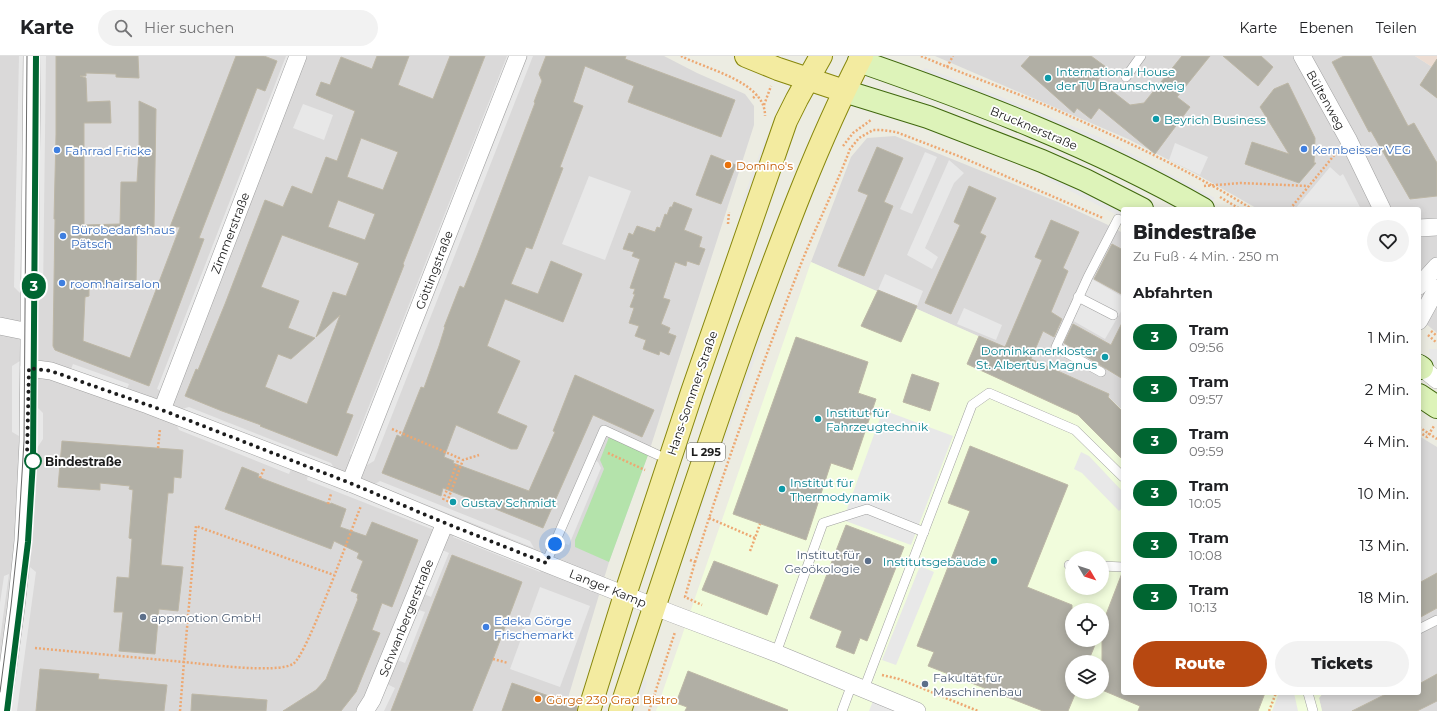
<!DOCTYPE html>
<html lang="de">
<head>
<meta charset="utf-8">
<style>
  body { margin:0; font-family:Montserrat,sans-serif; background:#f2f2f2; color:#202124; height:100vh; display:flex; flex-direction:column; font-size:15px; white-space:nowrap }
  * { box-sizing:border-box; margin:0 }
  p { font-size:13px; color:#757577 }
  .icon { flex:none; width:22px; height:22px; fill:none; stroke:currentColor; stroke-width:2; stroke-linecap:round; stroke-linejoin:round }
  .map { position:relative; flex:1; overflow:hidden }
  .details { position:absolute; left:1121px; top:151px; width:300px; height:488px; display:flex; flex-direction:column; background:#fff; border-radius:4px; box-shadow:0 2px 10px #0003 }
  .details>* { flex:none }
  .badge { padding:0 8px; border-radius:13px; font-size:14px; line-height:26px }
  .needle { width:26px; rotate:129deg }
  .controls { position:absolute; left:1065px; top:495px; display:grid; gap:8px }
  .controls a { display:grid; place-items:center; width:44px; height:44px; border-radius:50%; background:#fff; box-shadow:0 2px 10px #0003; font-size:20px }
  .you { position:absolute; width:20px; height:20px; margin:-10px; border:3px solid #fff; border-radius:50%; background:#1a73e8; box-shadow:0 0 0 6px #1a73e833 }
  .map>.badge { position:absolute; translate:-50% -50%; box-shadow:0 0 0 2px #fff }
  h2 { padding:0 12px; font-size:15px; line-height:36px }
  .round { display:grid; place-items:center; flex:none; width:42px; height:42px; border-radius:21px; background:#f2f2f2 }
  .headline { display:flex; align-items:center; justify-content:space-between; height:68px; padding:0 12px }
  h1 { font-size:19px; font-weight:800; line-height:30px }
  .cta { display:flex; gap:8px; margin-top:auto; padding:8px 12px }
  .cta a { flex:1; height:46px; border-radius:24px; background:#b74811; color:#fff; font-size:16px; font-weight:800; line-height:46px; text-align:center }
  .cta a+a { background:#f2f2f2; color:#202124 }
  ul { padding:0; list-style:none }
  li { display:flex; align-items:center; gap:12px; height:52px; padding:0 12px }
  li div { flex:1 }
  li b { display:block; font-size:15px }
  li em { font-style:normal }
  li .badge { min-width:44px; font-weight:700; text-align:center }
  header { display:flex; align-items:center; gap:24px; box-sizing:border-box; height:56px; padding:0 20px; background:#fff; border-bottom:1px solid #e0e0e0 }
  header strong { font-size:19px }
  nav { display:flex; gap:22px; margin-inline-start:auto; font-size:14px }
  .search { width:280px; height:36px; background:#f2f2f2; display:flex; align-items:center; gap:10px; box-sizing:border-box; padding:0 14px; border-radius:22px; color:#757577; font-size:15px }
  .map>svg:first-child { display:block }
  .residential { fill:#dad9d9 }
  .commercial { fill:#ecdcd2 }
  .education { fill:#f1fcdc; fill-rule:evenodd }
  .grass { fill:#b4e3ab }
  .parking { fill:#e8e8e8 }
  .building { fill:#b1afa5; stroke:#bdb7a6; fill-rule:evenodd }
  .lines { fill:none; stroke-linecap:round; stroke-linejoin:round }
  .service-casing { stroke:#a0a0a0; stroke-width:10 }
  .minor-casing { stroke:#a0a0a0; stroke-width:18 }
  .secondary-casing { stroke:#40680e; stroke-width:24 }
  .primary-casing { stroke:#87870c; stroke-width:24 }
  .path { stroke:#eda872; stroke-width:2.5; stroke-dasharray:2 2; stroke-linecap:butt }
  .service { stroke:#fff; stroke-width:9 }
  .minor { stroke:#fff; stroke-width:17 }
  .secondary { stroke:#ddf3b9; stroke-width:22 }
  .primary { stroke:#f3eba0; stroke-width:22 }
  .tram { stroke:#6a6a6a; stroke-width:1 }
  .line-casing { stroke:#fff; stroke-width:9 }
  .line { stroke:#006531; stroke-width:6 }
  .walk { stroke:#1c1c1c; stroke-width:4; stroke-dasharray:0 7.2 }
  .culture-dot { fill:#0f9aa8; stroke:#fff; stroke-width:1.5 }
  .shop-dot { fill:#3f7fe0; stroke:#fff; stroke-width:1.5 }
  .food-dot { fill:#e8710a; stroke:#fff; stroke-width:1.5 }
  .stop-dot { fill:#fff; stroke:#006531; stroke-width:2 }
  .service-dot { fill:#5c6f8a; stroke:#fff; stroke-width:1.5 }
  .labels { text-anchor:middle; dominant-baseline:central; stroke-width:3.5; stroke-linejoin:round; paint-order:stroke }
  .shield { fill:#fff; stroke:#606060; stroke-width:1 }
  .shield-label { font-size:11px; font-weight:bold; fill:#1c1c1c }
  .culture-label { font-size:12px; fill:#0d838f; stroke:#fff; text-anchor:start }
  .street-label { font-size:12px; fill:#1c1c1c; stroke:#fff }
  .shop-label { font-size:12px; fill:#366cbe; stroke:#fff; text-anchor:start }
  .food-label { font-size:12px; fill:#c56008; stroke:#fff; text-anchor:start }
  .stop-label { font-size:12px; font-weight:bold; fill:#1c1c1c; stroke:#fff; text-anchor:start }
  .service-label { font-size:12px; fill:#4e5e75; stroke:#fff; text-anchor:start }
</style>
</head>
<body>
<header>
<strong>Karte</strong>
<div class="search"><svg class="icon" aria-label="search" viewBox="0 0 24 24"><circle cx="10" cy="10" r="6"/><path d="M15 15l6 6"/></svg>Hier suchen</div>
<nav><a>Karte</a><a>Ebenen</a><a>Teilen</a></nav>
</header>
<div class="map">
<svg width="1437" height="655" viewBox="0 0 1437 655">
  <rect width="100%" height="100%" fill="#ecece2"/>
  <!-- residential -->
  <g class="residential">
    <polygon points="0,0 664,0 697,17 745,38 754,50 754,69 648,399 609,506 564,655 0,655"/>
    <polygon points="935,0 1415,0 1437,14 1437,277 1419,262 1419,153 1258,153 1198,119 1128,83"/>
    <polygon points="895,80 1058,146 1106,168 1123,177 1123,355 1102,335 811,206 851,101 867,82"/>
    <polygon points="1419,380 1437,391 1437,655 1322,655 1319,642 1323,637 1419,637"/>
  </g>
  <!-- commercial -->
  <polygon class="commercial" points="1415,0 1437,0 1437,14"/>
  <!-- education -->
  <path class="education" d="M811 206 1102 335 1123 355V637H1323L1319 642 1322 655H656ZM1072 502H1102V532H1072ZM1072 554H1102V584H1072ZM1072 606H1102V636H1072Z"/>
  <!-- grass -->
  <polygon class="grass" points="609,381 648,399 609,506 575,491 575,484 604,413 600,404"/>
  <!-- parking -->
  <g class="parking">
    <polygon points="19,0 24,0 21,238 14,231"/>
    <polygon points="40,0 46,0 43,239 37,248"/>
    <polygon points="286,0 291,0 162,335 157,333"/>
    <polygon points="507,0 512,0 353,403 350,398"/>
    <polygon points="528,0 533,0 374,405 367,409"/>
    <polygon points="925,12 972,29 1104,83 1215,142 1211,146 1167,122 922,16"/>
    <polygon points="303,48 333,59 324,84 293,72"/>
    <polygon points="772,81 745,153 741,149 765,83"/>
    <polygon points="1175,87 1208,101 1200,119 1169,104"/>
    <polygon points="925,96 937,101 912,158 900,153"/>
    <polygon points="949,104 964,117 954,127 925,192 938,201 932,213 907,199"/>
    <polygon points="1330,111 1340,120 1343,118 1361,153 1295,153"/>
    <polygon points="1044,118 1066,126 1123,155 1123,162 1047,123"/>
    <polygon points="589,120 631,135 605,204 562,188"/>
    <polygon points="885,218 923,235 917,250 878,234"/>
    <polygon points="1090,222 1123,241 1123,252 1105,283 1070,263"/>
    <polygon points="964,252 1002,269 996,284 957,268"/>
    <polygon points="757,282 761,286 721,395 715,397"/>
    <polygon points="1429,293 1437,293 1437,311 1431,307"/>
    <polygon points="20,305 19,380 12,376 12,310"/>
    <polygon points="73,308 129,328 127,333 71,313"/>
    <polygon points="37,351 43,357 43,383 37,392"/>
    <polygon points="189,351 331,407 335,413 182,353"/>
    <polygon points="883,354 953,380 911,489 843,464"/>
    <polygon points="176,367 291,413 289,418 179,374"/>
    <polygon points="1081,396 1089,400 1123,436 1123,451 1119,455 1082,417 1074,413"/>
    <polygon points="588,401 598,406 601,412 569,489 552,483"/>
    <polygon points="712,408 716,411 693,476 686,483"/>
    <polygon points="308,419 436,470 434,474 307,424"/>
    <polygon points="380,425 530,485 534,492 375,428"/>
    <polygon points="455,477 541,511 540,516 453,481"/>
    <polygon points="440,493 449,497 431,541 422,537"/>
    <polygon points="920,510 934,516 896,609 882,604"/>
    <polygon points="30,511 36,516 17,655 10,655"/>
    <polygon points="9,518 0,583 0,547 4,520"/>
    <polygon points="540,531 590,550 560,631 510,613"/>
    <polygon points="416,553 425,556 405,607 395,603"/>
    <polygon points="642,617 647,627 637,655 629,655"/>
    <polygon points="387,628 395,632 384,655 373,655"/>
    <polygon points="1279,637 1294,637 1298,655 1272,655"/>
    <polygon points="873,645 899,655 869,655"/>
  </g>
  <!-- building -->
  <g class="building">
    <polygon points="56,0 138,0 139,22 116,21 116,18 86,17 86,20 80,20 86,22 87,46 110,45 111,67 84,67 84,169 120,168 121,126 137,126 139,94 139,45 156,53 154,171 137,170 136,231 89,231 89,240 85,241 83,285 130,302 180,171 170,171 236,0 264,0 277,5 265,35 257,32 199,182 204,183 149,330 60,296 55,294 53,290 55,163 54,163 56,79"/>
    <path d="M377 0H409L398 29 433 43 450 0H485L403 208 404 209 346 357 353 359 337 400 260 370 261 369 222 355 185 340 196 313 198 314 225 248 265 144 283 151 292 130 312 138 326 101 337 105 355 55 316 39 321 26 330 29 341 1 372 13ZM361 82 398 96 383 134 347 121ZM338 144 375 158 365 184 328 171ZM282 179 359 207 346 240 333 236 316 281 340 259 307 348 265 331 278 298 291 303 315 282 288 272 299 245 261 231Z"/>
    <polygon points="546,0 626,0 625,3 735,44 721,81 628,46 634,30 585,10 573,46 583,50 560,111 563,112 532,193 526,191 511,228 538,238 551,205 582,218 563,266 505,243 487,290 520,305 497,357 527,370 517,393 511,393 456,369 444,401 454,405 453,407 529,435 555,376 553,375 575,319 654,354 642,381 593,359 543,472 443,432 441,440 382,417 397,379 401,381 421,331 424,332 439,290 445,271 444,271 460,230 464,232 478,197 535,47 534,46 542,25 539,18"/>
    <polygon points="1030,0 1091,0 1106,11 1098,24 1130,49 1144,47 1182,0 1210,0 1177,41 1190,51 1155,98 1099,52 1091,63 1077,52 1074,57 1021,10"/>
    <polygon points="1223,0 1261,0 1273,11 1258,30"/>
    <polygon points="1344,0 1371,0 1408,70 1414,67 1437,107 1437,140 1410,143 1371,75 1369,76 1332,6"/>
    <polygon points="1437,3 1437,42 1420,29"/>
    <polygon points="1288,27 1315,82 1314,107 1316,107 1299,127 1245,108 1252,86 1289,98 1260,51 1274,33"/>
    <polygon points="877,91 903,102 884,146 893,150 864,220 838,210 868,139 858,135"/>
    <polygon points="711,99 736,109 721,148 696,139"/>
    <polygon points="969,130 996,142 980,177 986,180 951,258 925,247 960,169 954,166"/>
    <polygon points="674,146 692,153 684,174 702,181 699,191 705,193 699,209 687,205 686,210 675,206 663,242 670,244 661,268 670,272 668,277 676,280 669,299 660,295 659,299 643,293 646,284 635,280 639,270 629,267 634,252 630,251 635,238 633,238 635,233 630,232 640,203 632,200 634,196 623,193 629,177 633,179 637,170 655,176 657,171 660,172 665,158 667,159 670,151 672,151"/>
    <polygon points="1051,164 1079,176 1063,212 1068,215 1051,256 1062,263 1054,281 1043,275 1031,303 1109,338 1108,341 1123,356 1123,404 1078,359 967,308 979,280 1005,291 1042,204 1035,201"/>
    <polygon points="1112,188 1123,194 1123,239 1094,223"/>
    <polygon points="878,234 917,250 901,286 861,270"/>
    <polygon points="1123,265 1123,323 1064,287 1073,268 1111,289"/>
    <polygon points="796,281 868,306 858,337 876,343 852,414 831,407 806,484 733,458"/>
    <polygon points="912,318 939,327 930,355 903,346"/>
    <polygon points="62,385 183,394 181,422 174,421 173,437 168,437 161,509 183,511 178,555 159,553 155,598 119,595 123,556 114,556 117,521 129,522 132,483 129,482 133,434 129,433 130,430 100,427 100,434 58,431"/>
    <polygon points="970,390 1068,429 1027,531 1072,549 1072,584 1097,584 1088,606 1072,606 1072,636 1076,636 1068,655 1043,655 928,610 934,596 917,590 970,455 948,447"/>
    <polygon points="242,411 259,418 258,421 287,432 330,448 331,447 346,453 340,471 366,480 372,466 418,484 392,551 382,547 372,574 380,577 356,636 341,655 283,655 316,634 326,623 358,543 357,542 358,538 351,535 363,505 357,502 359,497 334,485 331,493 225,453"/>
    <polygon points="846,469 904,491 867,585 860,582 854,598 836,591 842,575 810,562"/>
    <polygon points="452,499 522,526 493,603 472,655 391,655"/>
    <polygon points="714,505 778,529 767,559 702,534"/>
    <polygon points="1122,517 1123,518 1123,637 1265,637 1258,655 1138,655 1140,650 1102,634 1102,569"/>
    <polygon points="1437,517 1437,552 1419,562 1419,527"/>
    <polygon points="40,613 99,618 98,623 167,629 164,655 36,655"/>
    <polygon points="688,615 788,654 787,655 685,655 687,651 676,647"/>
    <polygon points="1437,618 1437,645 1417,655 1352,655 1388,637 1419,637 1419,628"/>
    <polygon points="512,627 577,650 577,655 502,655"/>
    <polygon points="192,638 267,644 266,655 191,655"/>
  </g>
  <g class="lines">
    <defs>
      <g id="service">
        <polyline points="1126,21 1141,0"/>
        <polyline points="1078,241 1113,259"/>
        <polyline points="1101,316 1056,291 1088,221 1118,163"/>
        <polyline points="546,507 604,374 658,399"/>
        <polyline points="1069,509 1072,509"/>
        <polyline points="1102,510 1123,511"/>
        <polyline points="1419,573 1437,564"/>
        <polyline points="776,597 823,467 867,453 924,476"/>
        <polyline points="864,633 972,349 989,337 1075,374 1123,421"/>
        <polyline points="1308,637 1313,655"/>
        <polyline points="842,655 852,628"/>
      </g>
      <g id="minor">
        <polyline points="1302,0 1348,83 1382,153"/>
        <polyline points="1419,172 1437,171"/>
        <polyline points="1419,230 1437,210"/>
        <polyline points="1419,265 1437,232"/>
        <polyline points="0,270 29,276"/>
        <polyline points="1419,307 1422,312 1437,324"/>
        <polyline points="29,312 51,315 148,349 350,427 482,482 673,558 776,597 917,655"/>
        <polyline points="162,354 298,0"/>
        <polyline points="350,427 518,0"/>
        <polyline points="2,655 16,552 23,485 28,386 32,0"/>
        <polyline points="365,655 372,644 445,467"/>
      </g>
      <g id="secondary">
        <path d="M859 5C977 46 1095 91 1203 153"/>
        <polyline points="844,35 928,61 1042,105 1085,124 1142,153"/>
        <polyline points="1419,310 1422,312"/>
        <polyline points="1419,339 1437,351"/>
      </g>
      <g id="primary">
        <polyline points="746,0 778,13 844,35"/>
        <polyline points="589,655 625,539 692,336 786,65 797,43 821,0"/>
        <path d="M620 655C662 527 704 399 749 273 783 180 817 87 862 0"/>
      </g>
    </defs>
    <!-- service casing -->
    <use href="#service" class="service-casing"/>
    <!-- minor casing -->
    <use href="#minor" class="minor-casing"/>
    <!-- secondary casing -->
    <use href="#secondary" class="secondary-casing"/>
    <!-- primary casing -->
    <use href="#primary" class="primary-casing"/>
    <!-- path -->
    <g class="path">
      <path d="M681 0C706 13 766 26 765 60"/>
      <path d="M921 0C965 19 1010 34 1054 53 1122 83 1189 114 1252 153"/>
      <polyline points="947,11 953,0"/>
      <polyline points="753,42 757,39"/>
      <polyline points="764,49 771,30"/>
      <polyline points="843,90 853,77 871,64"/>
      <polyline points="1204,130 1241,127 1308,130"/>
      <polyline points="1220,141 1240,153"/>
      <polyline points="1290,153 1336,97"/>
      <polyline points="728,168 729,156"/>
      <polyline points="1431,275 1437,280"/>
      <polyline points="1428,279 1437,287"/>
      <polyline points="1419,371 1437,383"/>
      <polyline points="392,373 459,402 443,444"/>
      <polyline points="1419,376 1427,381 1434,370"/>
      <polyline points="158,392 160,373"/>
      <polyline points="608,397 645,414"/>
      <polyline points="44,407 60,409"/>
      <polyline points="260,422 264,413"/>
      <polyline points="447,446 463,404 479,399"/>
      <polyline points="328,448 331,438"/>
      <polyline points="709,462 755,482 760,468"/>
      <polyline points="750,495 755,482"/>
      <polyline points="690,504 695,506 685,541 702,549"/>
      <path d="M695 506C726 407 762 309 799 213 815 172 835 133 850 93L859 82 873 74H881L896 76 961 101 1103 162"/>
      <polyline points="35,592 184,606 196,470 334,519"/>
      <polyline points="493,603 508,607"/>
      <polyline points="882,619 899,623 978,655"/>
      <path d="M180 655 184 606C206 608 275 618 293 608 307 600 351 473 361 450"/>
      <polyline points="649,655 675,576"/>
      <polyline points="1269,655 1276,637"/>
    </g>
    <!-- service -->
    <use href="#service" class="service"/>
    <!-- minor -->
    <use href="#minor" class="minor"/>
    <!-- secondary -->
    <use href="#secondary" class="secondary"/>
    <!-- primary -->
    <use href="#primary" class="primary"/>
    <!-- tram -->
    <g class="tram">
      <polyline points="0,636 11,550 18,484 24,385 27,0"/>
      <polyline points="7,655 28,486 33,405 36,0"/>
    </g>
  </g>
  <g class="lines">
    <defs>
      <polyline id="line" points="7,655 28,486 33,405 36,0"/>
    </defs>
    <!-- line casing -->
    <use href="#line" class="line-casing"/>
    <!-- line -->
    <use href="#line" class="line"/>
    <!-- walk -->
    <polyline class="walk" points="33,405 27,400 29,312 51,315 162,354 350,427 445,467 546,507 555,488"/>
  </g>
  <!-- markers -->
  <g class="culture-dot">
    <circle cx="1048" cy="22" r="4"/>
    <circle cx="1156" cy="63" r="4"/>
    <circle cx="1105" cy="301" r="4"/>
    <circle cx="818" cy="363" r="4"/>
    <circle cx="782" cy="433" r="4"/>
    <circle cx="453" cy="446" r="4"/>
    <circle cx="994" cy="505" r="4"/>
  </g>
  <g class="shop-dot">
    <circle cx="1304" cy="93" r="4"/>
    <circle cx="57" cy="94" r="4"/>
    <circle cx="63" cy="180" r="4"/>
    <circle cx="62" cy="227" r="4"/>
    <circle cx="486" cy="571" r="4"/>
  </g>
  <g class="food-dot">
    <circle cx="728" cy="109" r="4"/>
    <circle cx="538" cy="643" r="4"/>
  </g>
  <circle class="stop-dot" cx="33" cy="405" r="8"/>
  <g class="service-dot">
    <circle cx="868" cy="505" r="4"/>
    <circle cx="143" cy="561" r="4"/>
    <circle cx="925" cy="628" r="4"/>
  </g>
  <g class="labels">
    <!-- shield labels -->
    <rect class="shield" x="687" y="387" width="38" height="18" rx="3"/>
    <g class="shield-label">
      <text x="706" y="396">L 295</text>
    </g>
    <!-- culture labels -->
    <g class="culture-label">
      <text x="1056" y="15">International House<tspan x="1056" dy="14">der TU Braunschweig</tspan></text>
      <text x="1164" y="63">Beyrich Business</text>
      <text x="1097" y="294" text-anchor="end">Dominkanerkloster<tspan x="1097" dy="14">St. Albertus Magnus</tspan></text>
      <text x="826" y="356">Institut für<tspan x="826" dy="14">Fahrzeugtechnik</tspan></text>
      <text x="790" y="426">Institut für<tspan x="790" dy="14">Thermodynamik</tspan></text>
      <text x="461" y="446">Gustav Schmidt</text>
      <text x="986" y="505" text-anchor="end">Institutsgebäude</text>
    </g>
    <!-- street labels -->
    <g class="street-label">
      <text transform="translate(1326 44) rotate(61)">Bültenweg</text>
      <text transform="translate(1034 72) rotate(23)">Brucknerstraße</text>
      <text transform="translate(230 177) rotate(-69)">Zimmerstraße</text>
      <text transform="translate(434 214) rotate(-69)">Göttingstraße</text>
      <text transform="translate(692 337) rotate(-71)">Hans-Sommer-Straße</text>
      <text transform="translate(608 532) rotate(22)">Langer Kamp</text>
      <text transform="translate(406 562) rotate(-68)">Schwanbergerstraße</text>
    </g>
    <!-- shop labels -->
    <g class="shop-label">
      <text x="1312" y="93">Kernbeisser VEG</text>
      <text x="65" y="94">Fahrrad Fricke</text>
      <text x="71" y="173">Bürobedarfshaus<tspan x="71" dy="14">Pätsch</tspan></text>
      <text x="70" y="227">room.hairsalon</text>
      <text x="494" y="564">Edeka Görge<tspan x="494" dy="14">Frischemarkt</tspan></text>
    </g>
    <!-- food labels -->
    <g class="food-label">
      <text x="736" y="109">Domino's</text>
      <text x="546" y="643">Görge 230 Grad Bistro</text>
    </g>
    <!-- stop labels -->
    <g class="stop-label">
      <text x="45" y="405">Bindestraße</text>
    </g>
    <!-- service labels -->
    <g class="service-label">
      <text x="860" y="498" text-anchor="end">Institut für<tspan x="860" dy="14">Geoökologie</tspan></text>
      <text x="151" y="561">appmotion GmbH</text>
      <text x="933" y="621">Fakultät für<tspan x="933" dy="14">Maschinenbau</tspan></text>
    </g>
  </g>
</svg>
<div class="controls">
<a><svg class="needle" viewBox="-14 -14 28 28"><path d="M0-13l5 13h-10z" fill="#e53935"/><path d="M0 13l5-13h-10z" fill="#757577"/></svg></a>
<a><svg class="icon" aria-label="locate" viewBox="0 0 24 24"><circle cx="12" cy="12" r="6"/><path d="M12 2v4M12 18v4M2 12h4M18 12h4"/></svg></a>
<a><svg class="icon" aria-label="layers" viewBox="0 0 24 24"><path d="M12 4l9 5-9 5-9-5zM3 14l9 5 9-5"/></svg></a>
</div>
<div class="you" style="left:555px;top:488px"></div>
<b class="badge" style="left:34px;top:230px;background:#006531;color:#fff">3</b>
<section class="details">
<div class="headline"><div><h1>Bindestraße</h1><p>Zu Fuß · 4 Min. · 250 m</p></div><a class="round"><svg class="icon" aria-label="heart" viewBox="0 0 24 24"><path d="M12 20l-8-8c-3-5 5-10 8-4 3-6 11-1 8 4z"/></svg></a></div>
<h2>Abfahrten</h2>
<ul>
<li><span class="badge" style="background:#006531;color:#fff">3</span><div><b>Tram</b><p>09:56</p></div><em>1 Min.</em></li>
<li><span class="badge" style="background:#006531;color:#fff">3</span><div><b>Tram</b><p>09:57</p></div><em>2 Min.</em></li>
<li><span class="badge" style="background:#006531;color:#fff">3</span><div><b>Tram</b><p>09:59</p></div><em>4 Min.</em></li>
<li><span class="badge" style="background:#006531;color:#fff">3</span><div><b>Tram</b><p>10:05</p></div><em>10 Min.</em></li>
<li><span class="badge" style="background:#006531;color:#fff">3</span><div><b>Tram</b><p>10:08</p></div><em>13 Min.</em></li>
<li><span class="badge" style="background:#006531;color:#fff">3</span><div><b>Tram</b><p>10:13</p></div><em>18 Min.</em></li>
</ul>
<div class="cta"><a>Route</a><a>Tickets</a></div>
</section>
</div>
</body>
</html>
